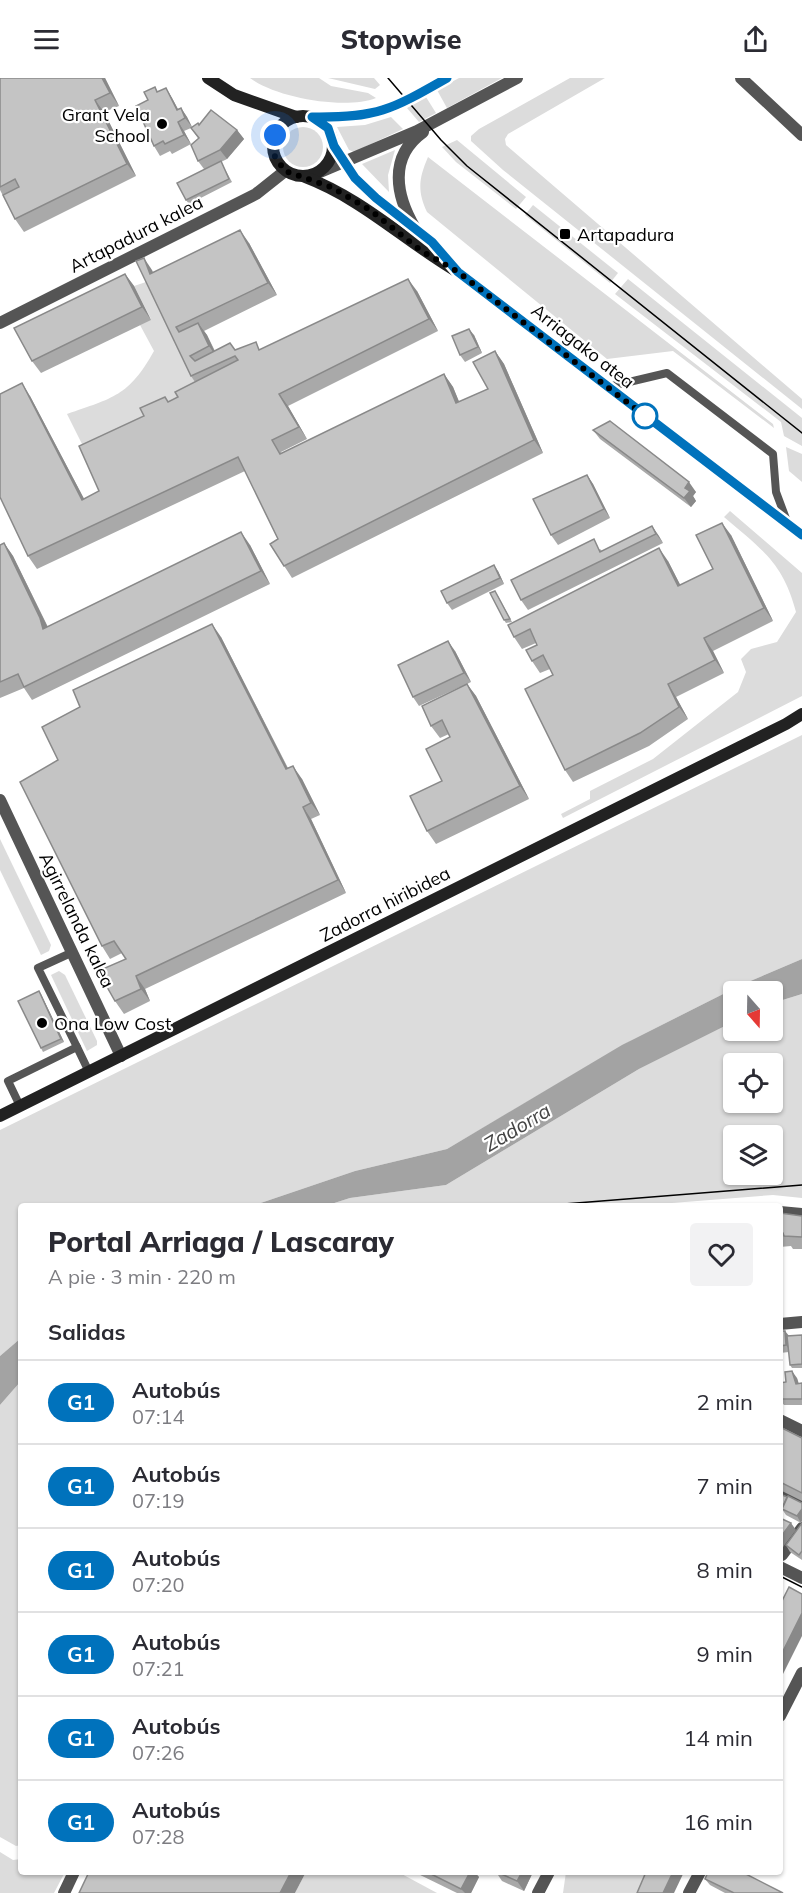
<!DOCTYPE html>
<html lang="es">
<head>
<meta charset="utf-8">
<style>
  body { margin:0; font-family:Mulish,sans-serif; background:#f2f2f3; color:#2b2b33; height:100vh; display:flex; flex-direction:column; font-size:22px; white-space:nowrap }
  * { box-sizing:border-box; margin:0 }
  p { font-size:20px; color:#7c7c81 }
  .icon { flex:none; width:33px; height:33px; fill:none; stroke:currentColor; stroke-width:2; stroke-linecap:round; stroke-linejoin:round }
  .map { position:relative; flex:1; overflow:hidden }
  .panel { position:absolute; left:18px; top:1125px; width:765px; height:672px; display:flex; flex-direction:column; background:#fff; border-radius:6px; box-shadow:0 2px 4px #0004 }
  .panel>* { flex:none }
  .badge { padding:0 12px; border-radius:20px; font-size:21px; line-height:39px }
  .needle { width:39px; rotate:160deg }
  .fabs { position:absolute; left:723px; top:903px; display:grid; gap:12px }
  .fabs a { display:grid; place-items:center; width:60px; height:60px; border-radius:6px; background:#fff; box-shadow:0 2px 4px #0004; font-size:30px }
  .you { position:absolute; width:30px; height:30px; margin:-15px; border:4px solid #fff; border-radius:50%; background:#1a73e8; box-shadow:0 0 0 9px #1a73e833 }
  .map>.badge { position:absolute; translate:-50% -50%; box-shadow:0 0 0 3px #fff }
  h2 { padding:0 30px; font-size:22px; line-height:54px }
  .round { display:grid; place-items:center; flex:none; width:63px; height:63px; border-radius:6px; background:#f2f2f3 }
  .overview { display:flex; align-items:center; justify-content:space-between; height:102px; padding:0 30px }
  h1 { font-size:28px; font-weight:800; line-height:45px }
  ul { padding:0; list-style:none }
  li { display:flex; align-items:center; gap:18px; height:84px; padding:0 30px; border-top:2px solid #e1e1e2 }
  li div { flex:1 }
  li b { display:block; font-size:22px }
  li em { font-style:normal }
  li .badge { min-width:66px; font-weight:700; text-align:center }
  header { display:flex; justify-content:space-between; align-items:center; height:78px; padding:0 30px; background:#fff; font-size:27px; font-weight:800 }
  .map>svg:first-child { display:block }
  .green { fill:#dcdcdc; fill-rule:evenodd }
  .water { fill:#a3a3a3 }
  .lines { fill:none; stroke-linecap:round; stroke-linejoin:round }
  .service { stroke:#555; stroke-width:8 }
  .pedestrian { stroke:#555; stroke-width:12 }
  .minor { stroke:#555; stroke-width:12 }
  .tertiary { stroke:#555; stroke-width:12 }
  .secondary { stroke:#222; stroke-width:12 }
  .tram { stroke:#000; stroke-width:1.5 }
  .wall { fill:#a9a9a9 }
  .shaded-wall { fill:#898989 }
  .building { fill:#c4c4c4; stroke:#898989; stroke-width:1.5 }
  .line-casing { stroke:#fff; stroke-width:14 }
  .line { stroke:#0072bc; stroke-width:9 }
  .walk { stroke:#000; stroke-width:6; stroke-dasharray:0 10.8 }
  .poi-dot { fill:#000; stroke:#fff; stroke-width:2 }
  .stop-dot { fill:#fff; stroke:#0072bc; stroke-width:3 }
  .labels { text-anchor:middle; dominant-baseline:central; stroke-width:4.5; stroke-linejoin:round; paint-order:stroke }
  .poi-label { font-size:18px; fill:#000; stroke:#fff; text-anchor:start }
  .street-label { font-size:18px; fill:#000; stroke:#fff }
  .water-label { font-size:20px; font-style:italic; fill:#444; stroke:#fff }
</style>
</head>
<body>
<header><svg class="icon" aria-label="menu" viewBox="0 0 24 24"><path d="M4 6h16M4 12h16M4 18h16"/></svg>Stopwise<svg class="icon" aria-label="share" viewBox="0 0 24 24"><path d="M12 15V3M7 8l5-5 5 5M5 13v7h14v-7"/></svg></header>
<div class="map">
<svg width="802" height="1815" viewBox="0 0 802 1815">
  <rect width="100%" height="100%" fill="#fff"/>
  <!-- green -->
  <g class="green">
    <path d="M250 0H319L331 8 368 15 376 20C345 32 276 20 250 0Z"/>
    <polygon points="328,0 374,0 380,7 375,11"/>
    <polygon points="459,0 502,0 447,30 437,12"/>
    <polygon points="570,0 605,0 508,56 505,61 506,67 802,321 802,331 503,92 471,63 471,58 479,51"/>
    <polygon points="426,19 436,35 419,44 407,30"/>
    <polygon points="391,39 403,51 354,74 349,72 337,49 365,47"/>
    <circle cx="303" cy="69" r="20"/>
    <polygon points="457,62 526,119 516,131 456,84 442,69"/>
    <polygon points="395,72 388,97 389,114 362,86"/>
    <path d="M428 79 773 346 774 350 673 273 607 281 427 134C417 113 419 100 428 79Z"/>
    <polygon points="533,127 618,195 610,205 525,137"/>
    <polygon points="628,201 802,340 802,368 784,358 781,344 615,216"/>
    <path d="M149 203 199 310 86 374 67 336C113 320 129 318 154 273L140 247 151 241 134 208Z"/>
    <polygon points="786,369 802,376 802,404 789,393"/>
    <path d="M730 433 802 495V618L563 740 561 736 590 721V713L653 681 738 614 746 594 741 581 751 571 777 564 796 534C783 484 761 471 724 439Z"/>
    <polygon points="802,657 802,881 741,907 632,962 447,1071 355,1093 252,1128 21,1128 21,1260 0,1278 0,1052"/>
    <polygon points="0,761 51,867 49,873 41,877 0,792"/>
    <polygon points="59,893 65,897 97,963 97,967 87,973 51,897"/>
    <path d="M802 916V1120L773 1117 634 1128H325L350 1120 446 1107 639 991 733 944 734 952H772L773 925ZM734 986H772V1024H734ZM734 1058H772V1096H734Z"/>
    <polygon points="21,1303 21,1767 16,1768 0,1759 0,1327"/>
    <polygon points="0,1774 13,1782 21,1781 21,1794 65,1794 54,1815 0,1815"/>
    <polygon points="306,1794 398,1794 437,1815 295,1815"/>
    <polygon points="566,1794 656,1794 645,1815 563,1815"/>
  </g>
  <!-- water -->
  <g class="water">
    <polygon points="802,881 802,916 773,925 772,914 734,914 733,944 639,991 446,1107 350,1120 325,1128 252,1128 355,1093 447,1071 622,967 741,907"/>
    <polygon points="21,1260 21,1303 0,1327 0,1278"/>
  </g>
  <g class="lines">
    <!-- service -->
    <g class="service">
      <polyline points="608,309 667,295 773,376 776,414 788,446"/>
      <polyline points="73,874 38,890 77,969"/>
      <polyline points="20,1028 8,1003 77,969 89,994"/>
    </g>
    <!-- pedestrian -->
    <polyline class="pedestrian" points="741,0 802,57"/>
    <!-- minor -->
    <g class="minor">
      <path d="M312 39C378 40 390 32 447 0"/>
      <polyline points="320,94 417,53 517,0"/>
      <path d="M415 150C396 118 388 79 423 54"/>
      <polyline points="780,1134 802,1136"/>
      <polyline points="780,1246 802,1244"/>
      <polyline points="780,1342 802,1353"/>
      <polyline points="780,1415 802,1426"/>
      <polyline points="782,1477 802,1450"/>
      <polyline points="780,1489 802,1500"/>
      <polyline points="780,1638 802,1595"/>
      <polyline points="64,1815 74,1794"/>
      <polyline points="538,1815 549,1794"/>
      <polyline points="689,1815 700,1794"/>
    </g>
    <!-- tertiary -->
    <g class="tertiary">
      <polyline points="0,245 256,116 285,93"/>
      <polyline points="0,722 121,978"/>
    </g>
    <!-- secondary -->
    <g class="secondary">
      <polyline points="208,0 234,17 296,39"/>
      <circle cx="303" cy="68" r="30"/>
      <polyline points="334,68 355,100 376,120 432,164 452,188"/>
      <path d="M305 99C363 121 405 163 458 194L802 457"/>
      <polyline points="0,1038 786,646 802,636"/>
    </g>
    <!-- tram -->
    <g class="tram">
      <polyline points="388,0 441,62 467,88 802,355"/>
      <polyline points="539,1128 802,1107"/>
      <polyline points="780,1498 802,1509"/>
    </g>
  </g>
  <!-- wall -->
  <g class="wall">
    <polygon points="0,0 105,0 119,28 104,34 136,98 24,154 15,141 0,112"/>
    <polygon points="155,9 158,14 166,10 172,20 178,31 181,30 187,39 192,49 199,47 237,52 244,61 227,81 221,84 232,104 189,126 186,122 204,91 198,83 198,60 191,50 184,53 191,66 172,76 170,73 160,78 154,68"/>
    <polygon points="249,165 277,217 204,253 207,257 215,273 235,272 261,271 417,213 438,253 288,328 307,361 281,374 282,376 444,296 453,309 459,324 488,311 495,273 504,286 543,375 292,500 270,466 278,461 245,393 37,491 28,478 30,318 84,421 99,413 144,338 178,319 195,304 191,298 152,192 153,194"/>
    <polygon points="125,196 134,208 151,242 41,295 32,283"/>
    <polygon points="474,257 482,275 465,284 460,277"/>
    <polygon points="593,352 696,414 693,418 696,423 691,429 600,361"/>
    <polygon points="587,397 593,406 610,440 558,467 551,457"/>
    <polygon points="652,448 663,465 528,532 521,522 600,471 602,473"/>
    <polygon points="731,457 773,543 713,573 724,595 676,619 688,641 649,668 573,704 565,692 553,597 550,591 540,595 532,583 537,567 536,565 522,571 514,559 668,483 680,507 713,491"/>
    <polygon points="4,465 13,478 48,549 250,467 270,506 32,622 24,610 0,620 0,467"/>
    <polygon points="498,493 504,506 452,532 447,525"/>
    <polygon points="497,516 512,544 506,545 504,542"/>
    <polygon points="221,559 288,690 302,701 320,737 311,741 346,815 145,911 150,923 124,936 115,923 126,881 122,875 110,881 102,868 58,682"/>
    <polygon points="455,573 471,604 467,606 476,618 529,721 436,766 427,753 442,703 450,659 449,656 440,660 431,648 460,609 419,628 413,619"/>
    <polygon points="39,913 64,964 43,974 41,970"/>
    <polygon points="780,1135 802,1138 802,1171 793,1171 791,1168 780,1169"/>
    <polygon points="780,1253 789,1258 802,1257 802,1290 792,1290 790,1287 789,1274 780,1275"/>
    <polygon points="797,1300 798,1305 802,1305 802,1327 784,1327 780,1322 780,1305 786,1304"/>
    <polygon points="780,1349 802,1360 802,1423 780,1412"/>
    <polygon points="780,1416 802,1425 801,1445 786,1437 782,1431 782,1429 780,1428"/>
    <polygon points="802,1445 802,1482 790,1474 786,1467"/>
    <polygon points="414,1794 470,1794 479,1799 471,1815 457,1815"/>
    <polygon points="496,1794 533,1794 524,1813 502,1803"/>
    <polygon points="705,1801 783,1815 725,1815 710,1807"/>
  </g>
  <!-- shaded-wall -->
  <g class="shaded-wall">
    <polygon points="102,0 105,0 119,28 110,15"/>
    <polygon points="166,10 172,20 183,41 177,32"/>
    <polygon points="95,22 104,34 136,98 127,86"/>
    <polygon points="181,30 187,39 192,49 185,40"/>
    <polygon points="178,44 184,53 191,66 184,57"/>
    <polygon points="237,52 244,61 227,81 220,72"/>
    <polygon points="240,152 249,165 277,217 268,205"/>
    <polygon points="144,180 152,192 159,208 150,196"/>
    <polygon points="125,196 134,208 151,242 142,229"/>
    <polygon points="408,201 417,213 438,253 429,241"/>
    <polygon points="198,245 207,257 218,281 209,268"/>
    <polygon points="469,251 474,257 482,275 478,269"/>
    <polygon points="495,273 504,286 543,375 534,362"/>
    <polygon points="444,296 453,309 465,338 456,325"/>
    <polygon points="22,305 30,318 91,434 82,422"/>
    <polygon points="279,316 288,328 307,361 299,349"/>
    <polygon points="587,397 593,406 610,440 604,431"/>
    <polygon points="689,404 696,414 693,418 696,423 691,429 684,420 685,410"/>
    <polygon points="722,445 731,457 773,543 764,530"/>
    <polygon points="652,448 659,458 663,465 656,456"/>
    <polygon points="241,454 250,467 270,506 261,493"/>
    <polygon points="4,465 13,478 49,552 43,551"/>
    <polygon points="659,470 668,483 687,520 678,508"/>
    <polygon points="494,487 498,493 504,506 500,500"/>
    <polygon points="212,546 221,559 294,703 286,691"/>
    <polygon points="704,560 713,573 724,595 715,582"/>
    <polygon points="448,563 455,573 471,604 464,595"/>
    <polygon points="467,606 476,618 529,721 520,708"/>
    <polygon points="668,606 676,619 688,641 679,629"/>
    <polygon points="293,688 302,701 320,737 311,725"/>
    <polygon points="303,729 311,741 346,815 338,802"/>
    <polygon points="136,898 145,911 150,923 141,911"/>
    <polygon points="39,913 41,916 64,964 61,961"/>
    <polygon points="785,1253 790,1259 791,1274 786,1267"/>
    <polygon points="792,1293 797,1300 801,1312 796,1306"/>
    <polygon points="802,1431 802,1443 801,1445 797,1438"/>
    <polygon points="791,1445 796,1452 780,1473 780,1460"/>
    <polygon points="802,1535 802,1558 780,1602 780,1579"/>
    <polygon points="291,1794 306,1794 295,1815 280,1815"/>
    <polygon points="470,1794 475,1794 479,1799 471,1815 465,1815 461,1811"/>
    <polygon points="522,1794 533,1794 524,1813 517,1803"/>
    <polygon points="673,1794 684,1794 674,1815 663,1815"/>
  </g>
  <!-- building -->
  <g class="building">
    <polygon points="0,0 102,0 110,15 95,22 127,86 15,141 3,117 19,109 15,101 0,109"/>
    <polygon points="155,9 157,14 166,10 177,32 181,30 185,40 178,44 184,57 165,66 163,63 154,68 136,28 148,22 144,14"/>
    <polygon points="211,32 237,52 220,72 198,83 191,67 199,60 191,50 198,45 199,47"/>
    <polygon points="221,83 229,101 186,122 177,105"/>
    <polygon points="240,152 268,205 176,249 179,254 198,245 209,268 190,278 195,283 230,265 235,272 256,264 259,272 408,201 429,241 279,316 299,349 272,362 280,376 444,296 456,325 488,311 473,284 495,273 534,362 284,488 270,466 278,461 238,379 28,478 0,419 0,316 22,305 82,422 99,413 79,368 144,338 140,330 165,319 168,324 178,319 175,314 238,282 235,278 191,298 136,183 144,180 150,196"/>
    <polygon points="125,196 142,229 32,283 14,250"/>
    <polygon points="469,251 478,269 460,277 452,258"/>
    <polygon points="610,343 689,404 685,410 690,413 684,420 593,352"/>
    <polygon points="587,397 604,431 551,457 533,421"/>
    <polygon points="722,445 764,530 704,560 715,582 668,606 679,629 640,655 565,692 525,611 553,597 543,577 532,583 526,572 537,567 530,551 514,559 508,547 659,470 678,508 713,491 696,457"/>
    <polygon points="652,448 656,456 521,522 511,502 594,461 600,474"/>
    <polygon points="241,454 261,493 24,609 18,596 0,604 0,467 4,465 40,540 43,551"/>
    <polygon points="494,487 500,500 447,525 441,513"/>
    <polygon points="495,513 510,541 504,542 490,515"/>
    <polygon points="212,546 286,691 293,688 311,725 303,729 338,802 136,898 141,911 115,923 98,893 126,881 114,863 102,868 20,704 58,682 42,649 80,629 73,612"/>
    <polygon points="448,563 464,595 413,619 398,587"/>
    <polygon points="467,606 520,708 427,753 410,718 442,703 426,671 450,659 442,642 431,648 422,628"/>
    <polygon points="39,913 61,961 41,970 18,923"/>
    <polygon points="780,1135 802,1138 802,1159 784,1158 783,1155 780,1155"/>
    <polygon points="780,1253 785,1253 786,1267 780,1268"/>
    <polygon points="802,1257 802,1286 790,1287 787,1258"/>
    <polygon points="792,1293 796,1306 802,1305 802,1321 780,1321 780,1305 786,1304 785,1294"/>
    <polygon points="780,1349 802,1360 802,1415 780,1404"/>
    <polygon points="780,1416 787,1419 783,1428 780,1426"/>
    <polygon points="788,1418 802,1425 802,1431 797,1438 782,1431"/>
    <polygon points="780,1440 791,1445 780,1460"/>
    <polygon points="802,1445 802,1473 799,1477 786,1467"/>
    <polygon points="789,1509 802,1516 802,1535 780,1579 780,1527"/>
    <polygon points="89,1794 291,1794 280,1815 79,1815"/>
    <polygon points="427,1794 470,1794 461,1811"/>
    <polygon points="497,1794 522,1794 517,1803"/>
    <polygon points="646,1794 673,1794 663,1815 637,1815"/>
    <polygon points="708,1794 742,1794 783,1815 734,1815 705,1801"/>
  </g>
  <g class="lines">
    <defs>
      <path id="line" d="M447 0C391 32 377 40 312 39L328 50 334 68 355 100 376 120 432 164 458 194 802 457"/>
    </defs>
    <!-- line casing -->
    <use href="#line" class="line-casing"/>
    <!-- line -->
    <use href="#line" class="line"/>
    <!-- walk -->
    <polyline class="walk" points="275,57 274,77 285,93 331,109 370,132 420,172 458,194 645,338"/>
  </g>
  <!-- markers -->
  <g class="poi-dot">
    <circle cx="162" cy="46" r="6"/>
    <rect x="559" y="150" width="12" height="12" rx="3"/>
    <circle cx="42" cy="945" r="6"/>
  </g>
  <circle class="stop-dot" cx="645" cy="338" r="12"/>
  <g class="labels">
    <!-- poi labels -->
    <g class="poi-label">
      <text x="150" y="36" text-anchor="end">Grant Vela<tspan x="150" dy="21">School</tspan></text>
      <text x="577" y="156">Artapadura</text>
      <text x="54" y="945">Ona Low Cost</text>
    </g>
    <!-- street labels -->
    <g class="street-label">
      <text transform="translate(136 156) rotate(-27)">Artapadura kalea</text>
      <text transform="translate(583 268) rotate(38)">Arriagako atea</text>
      <text transform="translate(385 826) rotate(-27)">Zadorra hiribidea</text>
      <text transform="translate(77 842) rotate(64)">Agirrelanda kalea</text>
    </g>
    <!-- water labels -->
    <g class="water-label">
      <text transform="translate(517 1049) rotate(-31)">Zadorra</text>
    </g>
  </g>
</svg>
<div class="fabs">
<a><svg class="needle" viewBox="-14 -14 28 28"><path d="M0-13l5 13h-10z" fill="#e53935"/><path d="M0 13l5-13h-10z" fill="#7c7c81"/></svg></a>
<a><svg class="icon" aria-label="locate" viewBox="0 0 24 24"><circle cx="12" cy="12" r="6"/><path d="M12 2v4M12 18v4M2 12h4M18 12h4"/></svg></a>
<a><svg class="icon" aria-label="layers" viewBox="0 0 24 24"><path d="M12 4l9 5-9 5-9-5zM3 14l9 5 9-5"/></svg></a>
</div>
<div class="you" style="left:275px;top:57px"></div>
<section class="panel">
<div class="overview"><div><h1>Portal Arriaga / Lascaray</h1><p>A pie · 3 min · 220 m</p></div><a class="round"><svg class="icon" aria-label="heart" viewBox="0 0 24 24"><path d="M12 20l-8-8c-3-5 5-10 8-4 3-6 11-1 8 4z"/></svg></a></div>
<h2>Salidas</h2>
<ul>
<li><span class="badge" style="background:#0072bc;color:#fff">G1</span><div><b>Autobús</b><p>07:14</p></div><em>2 min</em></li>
<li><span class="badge" style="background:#0072bc;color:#fff">G1</span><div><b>Autobús</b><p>07:19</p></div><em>7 min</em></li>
<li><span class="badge" style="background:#0072bc;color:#fff">G1</span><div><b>Autobús</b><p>07:20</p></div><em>8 min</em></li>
<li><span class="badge" style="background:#0072bc;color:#fff">G1</span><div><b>Autobús</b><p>07:21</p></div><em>9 min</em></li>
<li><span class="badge" style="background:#0072bc;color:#fff">G1</span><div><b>Autobús</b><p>07:26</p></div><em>14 min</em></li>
<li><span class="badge" style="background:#0072bc;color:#fff">G1</span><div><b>Autobús</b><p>07:28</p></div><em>16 min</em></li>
</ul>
</section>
</div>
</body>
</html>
